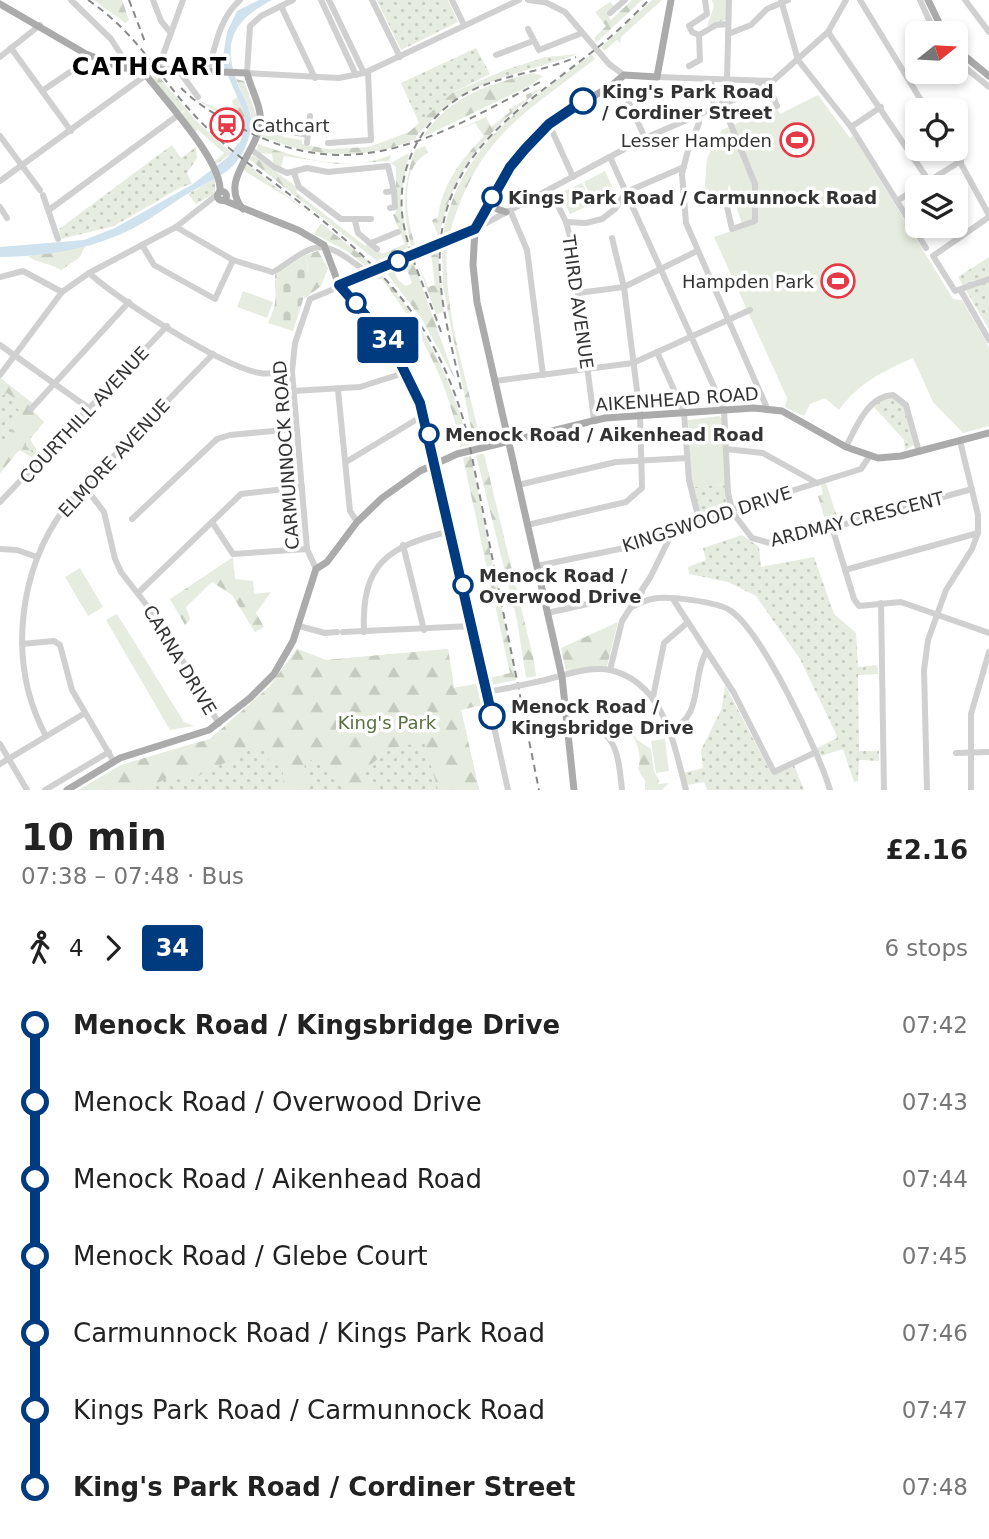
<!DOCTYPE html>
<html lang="en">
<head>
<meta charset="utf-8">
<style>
  body { margin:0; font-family:"DejaVu Sans",sans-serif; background:#f6f6f6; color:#222; height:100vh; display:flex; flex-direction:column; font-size:26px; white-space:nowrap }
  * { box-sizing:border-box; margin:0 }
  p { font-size:23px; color:#767676 }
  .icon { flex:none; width:38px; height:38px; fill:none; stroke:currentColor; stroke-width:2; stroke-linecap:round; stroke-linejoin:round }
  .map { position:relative; height:790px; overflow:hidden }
  .side { display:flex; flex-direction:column; background:#fff; flex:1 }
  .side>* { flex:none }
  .badge { padding:0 14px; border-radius:5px; font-size:24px; line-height:46px }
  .needle { width:46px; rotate:72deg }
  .fabs { position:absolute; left:905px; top:21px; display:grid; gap:14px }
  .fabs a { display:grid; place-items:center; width:63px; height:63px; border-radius:10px; background:#fff; box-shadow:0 4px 10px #0003; font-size:35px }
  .map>.badge { position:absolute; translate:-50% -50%; box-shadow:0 0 0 4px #fff }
  .legs { display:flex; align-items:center; gap:10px; height:77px; padding:0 21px; font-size:23px }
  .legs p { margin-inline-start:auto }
  .summary { display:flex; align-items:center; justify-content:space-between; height:119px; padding:0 21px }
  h1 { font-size:38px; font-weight:800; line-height:52px }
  ul { padding:0 21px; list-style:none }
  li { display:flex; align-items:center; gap:24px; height:77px; font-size:26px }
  li i { display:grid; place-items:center; width:10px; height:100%; margin:0 9px; background:currentColor }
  li i::after { content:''; width:18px; height:18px; margin:-9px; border:5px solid; border-radius:50%; background:#fff }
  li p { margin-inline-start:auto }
  li:first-child i { background:linear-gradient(#0000 50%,currentColor 0) }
  li:last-child i { background:linear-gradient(currentColor 50%,#0000 0) }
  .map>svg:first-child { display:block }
  .green { fill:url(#green-dots) }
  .forest { fill:url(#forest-firs) }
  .cemetery { fill:url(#cemetery-stones) }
  .pitch { fill:#e6ecdf }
  .water { fill:#cfe2ee }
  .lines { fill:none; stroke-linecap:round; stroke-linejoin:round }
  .minor { stroke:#d0d0d0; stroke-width:6 }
  .major { stroke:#ababab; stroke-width:7 }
  .rail { stroke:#888; stroke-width:2; stroke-dasharray:7 5; stroke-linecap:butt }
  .minor-bridge { stroke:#d0d0d0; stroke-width:6 }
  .line-1-casing { stroke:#fff; stroke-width:16 }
  .line-1 { stroke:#003b80; stroke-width:10 }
  .stop-1-dot { fill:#fff; stroke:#003b80; stroke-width:3.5 }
  .labels { text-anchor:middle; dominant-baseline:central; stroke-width:7; stroke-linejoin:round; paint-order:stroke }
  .stop-label { font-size:18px; font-weight:bold; fill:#333; stroke:#fff; text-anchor:start }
  .poi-label { font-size:18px; fill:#333; stroke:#fff; text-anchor:end }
  .street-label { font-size:18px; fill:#333; stroke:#fff }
  .park-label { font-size:18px; fill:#56703f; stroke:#fff }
  .district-label { font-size:24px; font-weight:bold; letter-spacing:2px; fill:#000; stroke:#fff }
</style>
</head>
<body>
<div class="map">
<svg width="989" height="790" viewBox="0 0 989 790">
  <defs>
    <pattern id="green-dots" width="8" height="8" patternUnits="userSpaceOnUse" patternTransform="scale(1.75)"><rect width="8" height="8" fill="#e6ecdf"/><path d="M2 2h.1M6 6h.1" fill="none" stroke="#c6cbc0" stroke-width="1.8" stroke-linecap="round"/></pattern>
    <pattern id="forest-firs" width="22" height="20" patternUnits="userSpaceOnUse" patternTransform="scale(1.75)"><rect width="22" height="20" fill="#e6ecdf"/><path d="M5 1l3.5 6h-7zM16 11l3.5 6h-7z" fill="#c6cbc0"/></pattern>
    <pattern id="cemetery-stones" width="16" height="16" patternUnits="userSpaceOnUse" patternTransform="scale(1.75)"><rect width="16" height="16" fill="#e6ecdf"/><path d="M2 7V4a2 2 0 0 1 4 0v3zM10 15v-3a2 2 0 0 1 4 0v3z" fill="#c6cbc0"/></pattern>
  </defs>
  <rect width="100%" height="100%" fill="#fff"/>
  <!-- green -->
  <g class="green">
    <polygon points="377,0 448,0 458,22 401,50"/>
    <polygon points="476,48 490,74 452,93 419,123 401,83"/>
    <polygon points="579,54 505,77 505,70 546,57"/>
    <polygon points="172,145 181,158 196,147 197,158 187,173 192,184 181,187 114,226 61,239 59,229"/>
    <polygon points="215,179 215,193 196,204 188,194"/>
    <polygon points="989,257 989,329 958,277"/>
    <polygon points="0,378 36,406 33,411 44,422 30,439 41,457 37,460 19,450 0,473"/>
    <polygon points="893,397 904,407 914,445 905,450 904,440 874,407 882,400"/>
    <polygon points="726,484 731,510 699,519 691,487"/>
    <polygon points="742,535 759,547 761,567 814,557 834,614 856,633 858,667 877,665 878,674 858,675 859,751 879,751 879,761 859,760 858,781 854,782 843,749 821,756 817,748 837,738 836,734 800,659 756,596 728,582 689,574 688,567 706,560 703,548"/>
    <polygon points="297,649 326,660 448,649 454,688 481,683 485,704 461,710 479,790 79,790 121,765 210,739 269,687"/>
    <polygon points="725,685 772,775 794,765 804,790 707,790 704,782 687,785 683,773 703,768 701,750 722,708"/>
  </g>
  <!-- forest -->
  <g class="forest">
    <polygon points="94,0 122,0 129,20 125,23"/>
    <polygon points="632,0 642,0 597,42 594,38 606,26 595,12 610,2 614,6 606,12 611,20"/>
    <polygon points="652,0 662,0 621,37 620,44 617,40 604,51 601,47"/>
    <polygon points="712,0 727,0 726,20 707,26 714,6"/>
    <path d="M592 54 595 59C521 116 477 138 450 233L443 235C459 146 524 105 592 54Z"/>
    <path d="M505 70V77C466 88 443 108 416 136L417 139C363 161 313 158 261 136V134L268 136 271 130 284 137 302 140V144L327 149 369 147 409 132 452 93Z"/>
    <polygon points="156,73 197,122 232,153 215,165 214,162 224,153 198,130 193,132 181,116 185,110 179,113 152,77"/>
    <path d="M533 73 543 76 529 86 423 137C448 96 490 84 533 73Z"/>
    <polygon points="236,79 244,81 257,117 255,133 251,131 251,113"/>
    <path d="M541 88V89C489 129 451 171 439 238L432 220 438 217C442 184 461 160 484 136L475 123 453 132 486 117 491 127 510 112 509 109 527 99 526 95Z"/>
    <polygon points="237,97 245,115 243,127 195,99 236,117 232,101"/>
    <path d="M258 144C298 158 349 173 391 155L389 161 337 164 284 156 281 168 273 163 272 154 261 153 257 149Z"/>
    <path d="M425 146 428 153C397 168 407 222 416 247L412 248C402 213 403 185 415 150Z"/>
    <polygon points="409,153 400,201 409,249 378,262 249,159 253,155 298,188 296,192 365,246 367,244 383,254 405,244 393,215 396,213 396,167 391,163"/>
    <polygon points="246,163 372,264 366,266 347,251 314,234 321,223 290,199 243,170"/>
    <path d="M86 245 79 258 61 270C50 263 34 262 28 256Z"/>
    <path d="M447 247C443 312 467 379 481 442L474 444 443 286 442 249Z"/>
    <path d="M318 251 328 268 321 286 304 299C302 280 312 274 305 255Z"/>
    <polygon points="438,251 444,312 436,314 416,259 428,287 435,285 431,253"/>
    <polygon points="413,261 455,379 421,318 386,272 393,269 398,280 406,286 412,283 405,264"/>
    <path d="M381 274C425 326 452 379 469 445L460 447C450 383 420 330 382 279H367Z"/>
    <polygon points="0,378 36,406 33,411 44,422 24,444 39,459 19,450 0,473 0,447 10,437 19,410 14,407 16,399 7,393 0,397"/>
    <polygon points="484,454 534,661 536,676 526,678 517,620 476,455"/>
    <polygon points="471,456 494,571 488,573 463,458"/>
    <polygon points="826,483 839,523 827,527 818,496 823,494 821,485"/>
    <polygon points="233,557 235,579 253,581 254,594 271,592 256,613 264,627 255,632 232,595 212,582 186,607 190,619 185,625 170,599"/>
    <polygon points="489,577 496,577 516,680 490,685 489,678 510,673"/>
    <polygon points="618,622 607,666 566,671 561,648"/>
    <polygon points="297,649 326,660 448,649 454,688 481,683 485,704 461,710 479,790 438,790 424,742 391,748 358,775 382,790 343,790 341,776 309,759 303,760 310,790 277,790 283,785 283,764 269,767 268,751 248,751 192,779 174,774 145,790 79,790 121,765 210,739 269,687"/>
    <path d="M632 724 636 739 651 749 654 771 659 780 658 784 669 783 662 790H645V781L638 769C643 755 636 739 627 727Z"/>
  </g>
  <!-- cemetery -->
  <path class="cemetery" d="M305 255C313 276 300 310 293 331L268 323C280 297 274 299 275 275Z"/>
  <!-- pitch -->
  <g class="pitch">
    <path d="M818 95 850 138 853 136 953 299 962 300 989 347V426L963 433 933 402 913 358C883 371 859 383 839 410L825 398 810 404 804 416 785 407 787 398 714 237 743 227 729 184 727 195 704 198 707 158 722 130 775 106 780 114Z"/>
    <polygon points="605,171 615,193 594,203 584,182"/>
    <polygon points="582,183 592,204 570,214 560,193"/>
    <polygon points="243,291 273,302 267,318 237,307"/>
    <polygon points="719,416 722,418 726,484 692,487 688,420"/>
    <polygon points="80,568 103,607 88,616 65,577"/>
    <polygon points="117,614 184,722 194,726 170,730 106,620"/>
    <polygon points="665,739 669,771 656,773 651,741"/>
  </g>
  <!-- water -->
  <path class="water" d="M259 0H272C232 21 221 43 239 87 246 102 255 116 250 133 241 171 218 176 189 193 172 203 157 215 139 225 99 248 45 257 0 257V247L84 240 115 228 193 184 228 157 241 140 245 115 222 62 227 32 237 11Z"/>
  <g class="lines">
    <!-- minor -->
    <g class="minor">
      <polyline points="71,0 111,39 127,64"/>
      <polyline points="153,0 161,21 171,33"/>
      <polyline points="293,0 261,16 250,26 247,73 339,78 364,73 519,0"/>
      <polyline points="321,0 356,75"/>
      <polyline points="329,0 364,73"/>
      <polyline points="372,0 400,57"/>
      <polyline points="452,0 464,25"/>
      <polyline points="528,0 543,2"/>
      <polyline points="541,0 565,12 609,64 624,75"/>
      <polyline points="781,0 798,60 851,127 926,248"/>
      <polyline points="860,0 927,110"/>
      <polyline points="920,0 935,33"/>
      <polyline points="965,0 989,32"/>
      <polyline points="281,6 315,78"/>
      <polyline points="610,13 625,0"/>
      <polyline points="528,29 539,50 582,33"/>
      <polyline points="828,32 929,181"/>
      <polyline points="728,34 751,25 767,9 788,0"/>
      <polyline points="699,35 716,25 728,24"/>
      <polyline points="11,48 71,131"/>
      <polyline points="496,55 533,41"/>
      <polyline points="0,57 40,25"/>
      <polyline points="956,60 989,87"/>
      <polyline points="159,66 183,0"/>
      <polyline points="689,66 700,60 699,35 692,32 689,26 707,14 705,0"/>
      <path d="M209 68C216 43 220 18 240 0"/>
      <polyline points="179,71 198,97"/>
      <polyline points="657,77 773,81 828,32 846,0"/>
      <polyline points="711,80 714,107"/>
      <polyline points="619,81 645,138"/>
      <polyline points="727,81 729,0"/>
      <polyline points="767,82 777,106"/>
      <polyline points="42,91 70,72"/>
      <polyline points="722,103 755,184 755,221 732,229 726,202"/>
      <polyline points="697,115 699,123 688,150 682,174 686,223 767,408"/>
      <polyline points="549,124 573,177"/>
      <polyline points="260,126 308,135"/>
      <polyline points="851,127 881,107"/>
      <polyline points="0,136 40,190"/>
      <polyline points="307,143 310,116"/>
      <polyline points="328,143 371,140 368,72"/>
      <polyline points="953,149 989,215"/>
      <polyline points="252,150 274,167 287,173 307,168 328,172 388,166 394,191 386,192"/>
      <polyline points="610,157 724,409 728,493 733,513 752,538 773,544 972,489"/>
      <polyline points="294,173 299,187 341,219 371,219"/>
      <polyline points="0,181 146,75"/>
      <polyline points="919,187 961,161"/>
      <polyline points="550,189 566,222 571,240 594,420"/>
      <polyline points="43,195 58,239"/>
      <polyline points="897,201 917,188"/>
      <polyline points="0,207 7,218"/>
      <polyline points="390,208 395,207 394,191"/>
      <polyline points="49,210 177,116"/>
      <polyline points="510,210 527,250 543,375"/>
      <polyline points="989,217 933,256 955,291 989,279"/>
      <polyline points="355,221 358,233 377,249"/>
      <polyline points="566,222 586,223 602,219 615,209 626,192 684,167"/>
      <polyline points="176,227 233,260 272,272"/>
      <polyline points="371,243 398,232"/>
      <polyline points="142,245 154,265 215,299 233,260"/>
      <path d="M275 271C316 244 319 236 361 268"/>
      <path d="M89 273C118 299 222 367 260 373 269 375 282 372 292 372"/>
      <polyline points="0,277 23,271 62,292"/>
      <polyline points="961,291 989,340"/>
      <polyline points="578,293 624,287 697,251"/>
      <polyline points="0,345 90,409"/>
      <polyline points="657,352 684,412 689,480 699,520"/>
      <polyline points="0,375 62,292 89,273 176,227 218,194"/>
      <polyline points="495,381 633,363 750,310"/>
      <polyline points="338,390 350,511 357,522"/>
      <polyline points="293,391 360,387 407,372"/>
      <polyline points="31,409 129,302"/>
      <path d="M846 447C856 427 868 396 893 395L906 405 919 452"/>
      <polyline points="726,449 763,453 817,483"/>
      <polyline points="346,462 424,415"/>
      <polyline points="436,464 508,790"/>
      <polyline points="518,485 616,462 687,458"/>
      <polyline points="85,487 104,512 115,559 121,572 162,625 219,724"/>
      <polyline points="0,502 167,326"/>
      <polyline points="132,519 217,439 230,435 296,429"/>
      <polyline points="212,522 233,554 307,549"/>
      <polyline points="527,525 626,502 642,488 640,414 624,287 612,238"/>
      <polyline points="832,527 854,599 859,606 901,602 989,633"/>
      <polyline points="403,545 424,630"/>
      <polyline points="0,549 17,550 37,557"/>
      <polyline points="537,566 634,546 699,520 861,469 869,457"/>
      <polyline points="316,569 307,549 292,372 295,343 310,299 475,229 645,138 754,91 760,82"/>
      <polyline points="845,570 978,533"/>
      <polyline points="138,593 241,494 302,487"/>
      <polyline points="673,599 734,693 774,772 816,752"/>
      <polyline points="881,603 884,790"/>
      <path d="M632 607C638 604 645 600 652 599 667 595 719 602 731 611 762 632 819 752 830 790"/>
      <polyline points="547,613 642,592"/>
      <polyline points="299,626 325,633 337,632"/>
      <polyline points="343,632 472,626"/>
      <path d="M364 632C361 563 388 546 451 531"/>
      <polyline points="22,644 54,641 60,645 72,690 114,762"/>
      <polyline points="610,670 622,621 651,576 672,533"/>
      <path d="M536 682C557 678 589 665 610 670 664 682 674 745 686 790"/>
      <polyline points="487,692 508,688"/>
      <polyline points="653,697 664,643 687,623"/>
      <path d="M568 725C616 723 618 751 622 790"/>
      <path d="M669 730C704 718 691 679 706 652"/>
      <path d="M46 736C6 662 18 566 70 501L213 354"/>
      <polyline points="0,744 27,790"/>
      <polyline points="956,753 989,752"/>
      <polyline points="0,764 85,713"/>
      <polyline points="45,790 109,752"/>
      <polyline points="927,790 924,670 928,640 946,590 972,549 978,533 978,515 960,441"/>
      <polyline points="971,790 971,714 989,652"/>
    </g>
    <!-- major -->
    <g class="major">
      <polyline points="928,0 944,33"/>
      <path d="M0 4 86 54 122 68 247 73C251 90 263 108 260 126 255 154 219 182 243 209"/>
      <polyline points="956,49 989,76"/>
      <path d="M147 69 146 75C165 100 223 162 220 192"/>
      <circle cx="222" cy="196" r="4.5"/>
      <polyline points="492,199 497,209 506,212"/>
      <polyline points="223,200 298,230 324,245 339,285 375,323 407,372 424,415 436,464"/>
      <polyline points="67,790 120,758 209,730 250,698 274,674 293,641 316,569 327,562 357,522 382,498 420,471 457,454 605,418 754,408 782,411 846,447 878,458 901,456 989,433"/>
      <polyline points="574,790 562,677 477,302 473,265 475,229 519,156 558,117 611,86 624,75 657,77 671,0"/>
    </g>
    <!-- rail -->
    <g class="rail">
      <path d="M88 0C144 38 161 84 207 128 233 154 265 175 294 198 383 266 440 326 468 437L539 790"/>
      <polyline points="129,0 145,42"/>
      <path d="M181 88C199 106 221 118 243 129 355 188 440 135 540 82"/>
      <path d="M441 332C429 297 411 262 404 226 392 168 425 110 479 87 510 74 545 71 576 57"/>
      <path d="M461 389C453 351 442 313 440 274 433 154 522 109 602 44 619 30 634 15 649 0"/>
    </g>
    <!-- minor-bridge -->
    <polyline class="minor-bridge" points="508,688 536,682"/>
  </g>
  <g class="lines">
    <defs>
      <polyline id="line-1" points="492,716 420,403 391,344 339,285 475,229 510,167 525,149 549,124 583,101"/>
    </defs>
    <!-- line-1 casing -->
    <use href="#line-1" class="line-1-casing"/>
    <!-- line-1 -->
    <use href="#line-1" class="line-1"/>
  </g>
  <!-- icons -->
  <defs>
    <symbol id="station-ring" viewBox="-11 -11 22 22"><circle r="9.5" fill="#fff" stroke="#e63946" stroke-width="1.5"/><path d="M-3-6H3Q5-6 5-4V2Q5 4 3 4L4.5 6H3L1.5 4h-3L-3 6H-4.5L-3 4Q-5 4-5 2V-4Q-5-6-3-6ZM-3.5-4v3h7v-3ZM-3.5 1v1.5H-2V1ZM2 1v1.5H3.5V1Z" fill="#e63946"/></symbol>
    <symbol id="stadium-ring" viewBox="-11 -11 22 22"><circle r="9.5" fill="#fff" stroke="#e63946" stroke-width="1.5"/><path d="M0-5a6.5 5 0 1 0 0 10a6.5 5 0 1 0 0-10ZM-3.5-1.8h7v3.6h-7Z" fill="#e63946"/></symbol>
  </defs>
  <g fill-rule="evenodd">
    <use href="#station-ring" x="208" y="106" width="38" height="38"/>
    <use href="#stadium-ring" x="778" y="121" width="38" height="38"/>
    <use href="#stadium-ring" x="819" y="262" width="38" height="38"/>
  </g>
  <!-- markers -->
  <g class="stop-1-dot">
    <circle cx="583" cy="101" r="12"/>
    <circle cx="492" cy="197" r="9"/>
    <circle cx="398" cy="261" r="9"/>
    <circle cx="356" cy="303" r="9"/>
    <circle cx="429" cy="434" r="9"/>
    <circle cx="463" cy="585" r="9"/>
    <circle cx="492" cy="716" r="12"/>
  </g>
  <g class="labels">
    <!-- stop labels -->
    <g class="stop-label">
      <text x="602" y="91">King's Park Road<tspan x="602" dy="21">/ Cordiner Street</tspan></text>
      <text x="508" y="197">Kings Park Road / Carmunnock Road</text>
      <text x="445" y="434">Menock Road / Aikenhead Road</text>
      <text x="479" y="575">Menock Road /<tspan x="479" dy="21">Overwood Drive</tspan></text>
      <text x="511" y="706">Menock Road /<tspan x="511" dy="21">Kingsbridge Drive</tspan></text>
    </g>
    <!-- poi labels -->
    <g class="poi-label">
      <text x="252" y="125" text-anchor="start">Cathcart</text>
      <text x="772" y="140">Lesser Hampden</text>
      <text x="814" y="281">Hampden Park</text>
    </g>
    <!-- street labels -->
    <g class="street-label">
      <text transform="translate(578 302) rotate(82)">THIRD AVENUE</text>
      <text transform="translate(677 399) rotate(-4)">AIKENHEAD ROAD</text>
      <text transform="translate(84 415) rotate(-47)">COURTHILL AVENUE</text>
      <text transform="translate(286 455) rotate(-94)">CARMUNNOCK ROAD</text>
      <text transform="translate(114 458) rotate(-47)">ELMORE AVENUE</text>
      <text transform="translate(707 519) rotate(-18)">KINGSWOOD DRIVE</text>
      <text transform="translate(857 519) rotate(-14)">ARDMAY CRESCENT</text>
      <text transform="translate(180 660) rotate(59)">CARNA DRIVE</text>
    </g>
    <!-- park labels -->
    <g class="park-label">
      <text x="387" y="722">King's Park</text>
    </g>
    <!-- district labels -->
    <g class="district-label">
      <text x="150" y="67">CATHCART</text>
    </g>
  </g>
</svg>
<div class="fabs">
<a><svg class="needle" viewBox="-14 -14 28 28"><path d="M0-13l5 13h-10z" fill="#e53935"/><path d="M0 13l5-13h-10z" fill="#767676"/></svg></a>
<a><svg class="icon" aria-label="locate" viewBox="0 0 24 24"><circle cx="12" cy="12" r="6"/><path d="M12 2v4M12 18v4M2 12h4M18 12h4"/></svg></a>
<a><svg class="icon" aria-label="layers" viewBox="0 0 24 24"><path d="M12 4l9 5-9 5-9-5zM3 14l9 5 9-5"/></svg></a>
</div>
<b class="badge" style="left:388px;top:340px;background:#003b80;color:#fff">34</b>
</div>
<section class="side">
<div class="summary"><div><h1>10 min</h1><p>07:38 – 07:48 · Bus</p></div><b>£2.16</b></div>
<div class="legs"><svg class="icon" aria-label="walk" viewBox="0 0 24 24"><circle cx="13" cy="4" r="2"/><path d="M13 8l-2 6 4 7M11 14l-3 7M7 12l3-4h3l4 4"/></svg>4<svg class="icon" aria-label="forward" viewBox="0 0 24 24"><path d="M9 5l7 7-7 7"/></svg><b class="badge" style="background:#003b80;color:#fff">34</b><p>6 stops</p></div>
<ul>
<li><i style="color:#003b80"></i><b>Menock Road / Kingsbridge Drive</b><p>07:42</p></li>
<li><i style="color:#003b80"></i><span>Menock Road / Overwood Drive</span><p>07:43</p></li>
<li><i style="color:#003b80"></i><span>Menock Road / Aikenhead Road</span><p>07:44</p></li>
<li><i style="color:#003b80"></i><span>Menock Road / Glebe Court</span><p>07:45</p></li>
<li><i style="color:#003b80"></i><span>Carmunnock Road / Kings Park Road</span><p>07:46</p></li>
<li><i style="color:#003b80"></i><span>Kings Park Road / Carmunnock Road</span><p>07:47</p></li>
<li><i style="color:#003b80"></i><b>King's Park Road / Cordiner Street</b><p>07:48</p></li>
</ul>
</section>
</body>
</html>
